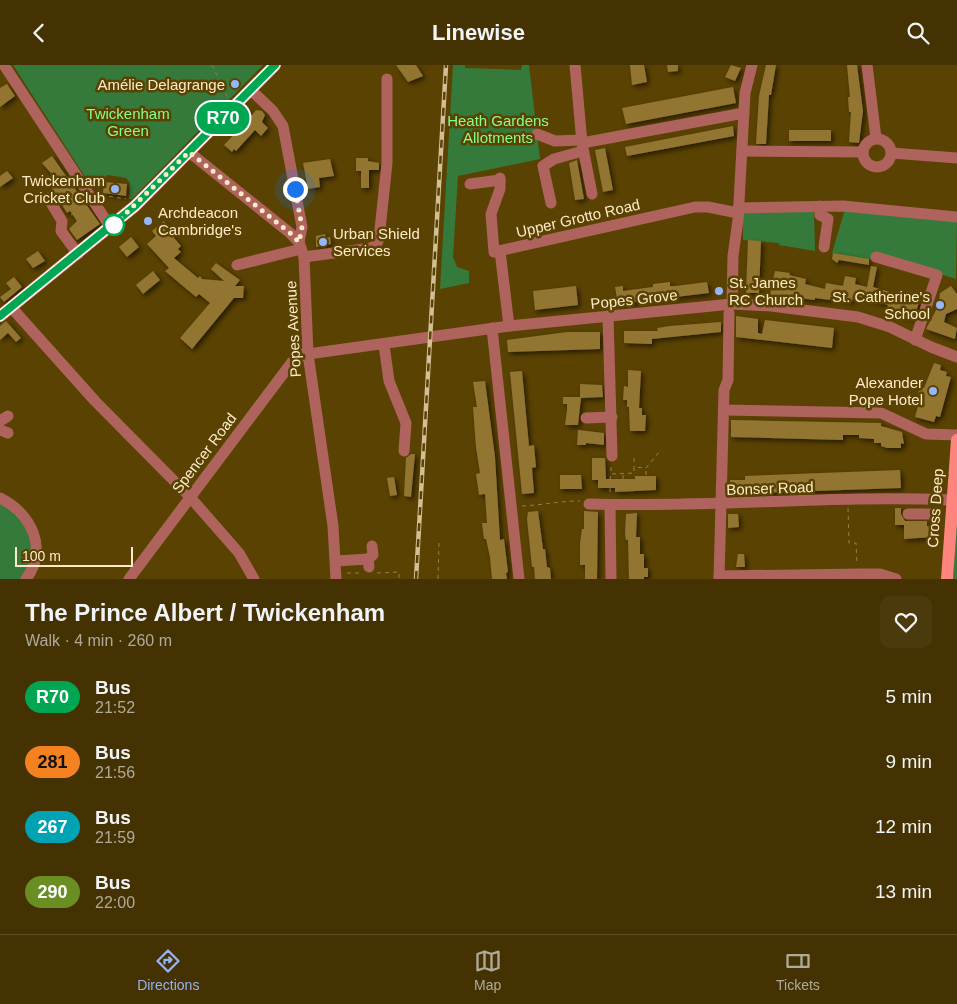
<!DOCTYPE html>
<html lang="en">
<head>
<meta charset="utf-8">
<style>
  body { margin:0; font-family:Helvetica,sans-serif; background:#4b3a0c; color:#f1f3f6; height:100vh; display:flex; flex-direction:column; font-size:19px; white-space:nowrap }
  * { box-sizing:border-box; margin:0 }
  p { font-size:16px; color:#afaa99 }
  .icon { flex:none; width:28px; height:28px; fill:none; stroke:currentColor; stroke-width:2; stroke-linecap:round; stroke-linejoin:round }
  .map { position:relative; height:514px; overflow:hidden }
  .details { display:flex; flex-direction:column; background:#443202; flex:1 }
  .details>* { flex:none }
  .badge { padding:0 10px; border-radius:16px; font-size:18px; line-height:32px }
  .scale { position:absolute; left:15px; bottom:12px; width:118px; box-sizing:border-box; padding-left:5px; border:2px solid #fdebc8; border-top:0; font-size:14px; line-height:18px; white-space:nowrap; color:#fdebc8; -webkit-text-stroke:4px #5a4202; paint-order:stroke }
  .you { position:absolute; width:25px; height:25px; margin:-12px; border:4px solid #fff; border-radius:50%; background:#1a73e8; box-shadow:0 0 0 8px #1a73e833 }
  .map>.badge { position:absolute; translate:-50% -50%; box-shadow:0 0 0 2px #fff }
  .round { display:grid; place-items:center; flex:none; width:52px; height:52px; border-radius:10px; background:#4b3a0c }
  .summary { display:flex; align-items:center; justify-content:space-between; height:85px; padding:0 25px }
  h1 { font-size:24px; font-weight:700; line-height:38px }
  ul { padding:0; list-style:none }
  li { display:flex; align-items:center; gap:15px; height:65px; padding:0 25px }
  li div { flex:1 }
  li b { display:block; font-size:19px }
  li em { font-style:normal }
  li .badge { min-width:55px; font-weight:700; text-align:center }
  header { display:flex; justify-content:space-between; align-items:center; height:65px; padding:0 25px; background:#443202; font-size:22px; font-weight:700 }
  .tabs { display:flex; justify-content:space-around; align-items:center; height:70px; border-top:1px solid #5c4d24; background:#443202; font-size:14px; color:#afaa99 }
  .tabs a { display:grid; justify-items:center; gap:2px }
  .tabs .selected { color:#95b2f1 }
  .map>svg:first-child { display:block }
  .green { fill:#357a3a }
  .building { fill:#937430; filter:url(#shadow) }
  .lines { fill:none; stroke-linecap:round; stroke-linejoin:round }
  .path { stroke:#947e48; stroke-width:1; stroke-dasharray:4 4; stroke-linecap:butt }
  .minor { stroke:#ae635d; stroke-width:11 }
  .major { stroke:#fd857d; stroke-width:12 }
  .rail-casing { stroke:#d3bf95; stroke-width:4.5 }
  .rail { stroke:#5a4202; stroke-width:2.5; stroke-dasharray:8; stroke-linecap:butt }
  .line-casing { stroke:#fff; stroke-width:11 }
  .line { stroke:#00a651; stroke-width:8 }
  .walk { stroke:#fdebc8; stroke-width:5; stroke-dasharray:0 9 }
  .poi-dot { fill:#95b6fd; stroke:#5a4202; stroke-width:2 }
  .stop-dot { fill:#fff; stroke:#00a651; stroke-width:2.5 }
  .labels { text-anchor:middle; dominant-baseline:central; stroke-width:5; stroke-linejoin:round; paint-order:stroke }
  .poi-label { font-size:15px; fill:#fdebc8; stroke:#5a4202; text-anchor:end }
  .park-label { font-size:15px; fill:#86fe8c; stroke:#5a4202 }
  .street-label { font-size:15px; fill:#fdebc8; stroke:#5a4202 }
</style>
</head>
<body>
<header><svg class="icon" aria-label="back" viewBox="0 0 24 24"><path d="M15 5l-7 7 7 7"/></svg>Linewise<svg class="icon" aria-label="search" viewBox="0 0 24 24"><circle cx="10" cy="10" r="6"/><path d="M15 15l6 6"/></svg></header>
<div class="map">
<svg width="957" height="514" viewBox="0 0 957 514">
  <defs>
    <filter id="shadow"><feDropShadow dx="2.5" dy="2.5" stdDeviation="2.5" flood-color="#0009"/></filter>
  </defs>
  <rect width="100%" height="100%" fill="#5a4202"/>
  <!-- green -->
  <g class="green">
    <polygon points="13,0 263,0 132,134 129,134 130,118 126,113 108,110 91,121"/>
    <polygon points="453,0 465,0 465,3 521,5 522,0 529,0 540,94 458,111 453,192 457,202 469,206 469,218 440,224"/>
    <polygon points="814,144 815,186 779,180 779,178 743,175 743,147"/>
    <polygon points="845,144 957,154 956,214 875,189 872,195 832,188"/>
    <path d="M0 436C22 448 39 470 31 497 29 503 24 509 21 514H0Z"/>
    <polygon points="957,453 957,514 953,514"/>
  </g>
  <!-- building -->
  <g class="building">
    <polygon points="396,0 416,0 423,11 408,17"/>
    <polygon points="630,0 644,0 647,17 632,20"/>
    <polygon points="667,0 678,0 678,6 668,7"/>
    <polygon points="731,0 741,3 735,16 725,12"/>
    <polygon points="766,0 776,0 771,30 769,30 766,79 756,79 759,31"/>
    <polygon points="847,0 857,0 863,46 859,78 849,77 851,47 849,47 848,32 850,32"/>
    <polygon points="7,19 15,31 0,42 0,23"/>
    <polygon points="733,22 736,38 626,59 622,43"/>
    <polygon points="246,44 252,50 256,45 262,46 265,50 262,57 268,63 261,71 255,65 236,86 234,84 232,87 224,80 245,58 238,52"/>
    <polygon points="733,61 734,71 627,91 625,82"/>
    <rect x="789" y="65" width="42" height="11"/>
    <polygon points="605,83 613,125 603,127 595,85"/>
    <polygon points="52,91 100,159 77,175 69,164 77,156 70,146 67,148 49,119 56,114 42,98"/>
    <polygon points="356,93 368,93 368,96 379,98 379,105 369,105 369,123 361,123 361,106 356,106"/>
    <polygon points="330,94 334,111 319,113 320,122 308,124 303,98"/>
    <polygon points="577,95 584,134 575,135 569,98"/>
    <polygon points="7,106 13,113 0,122 0,111"/>
    <polygon points="104,117 127,119 126,131 103,128"/>
    <polygon points="164,156 172,167 170,168 181,181 178,184 181,187 174,193 198,213 200,211 202,214 224,216 211,204 216,198 240,215 235,221 244,221 243,233 234,233 192,284 180,273 210,238 199,229 196,232 165,206 169,203 147,179 156,171 152,166"/>
    <polygon points="325,169 326,173 330,172 331,179 316,182 316,171"/>
    <polygon points="131,172 139,182 127,192 119,182"/>
    <polygon points="748,175 761,176 759,228 746,228"/>
    <polygon points="38,186 45,196 33,203 26,194"/>
    <polygon points="833,188 869,194 869,200 839,195 837,198 832,194"/>
    <polygon points="871,201 877,202 873,222 890,227 889,232 919,237 914,254 886,246 888,240 853,230 852,237 830,232 830,235 815,233 815,235 770,230 775,206 790,208 789,210 806,214 805,219 825,224 826,218 843,221 845,211 856,213 855,219 867,222"/>
    <polygon points="153,206 160,215 143,229 136,220"/>
    <polygon points="14,212 22,222 4,237 0,232 11,224 6,218"/>
    <polygon points="670,217 670,221 676,221 707,217 709,228 618,239 615,222 623,221 623,226 653,222 653,219"/>
    <polygon points="576,221 578,240 535,245 533,226"/>
    <polygon points="951,221 957,229 957,244 946,249 944,257 957,263 955,274 926,264 936,245 944,243 939,236 940,228"/>
    <polygon points="736,251 758,254 758,268 762,269 765,255 834,263 832,283 736,272"/>
    <polygon points="6,256 21,273 16,277 8,268 0,275 0,261"/>
    <polygon points="721,257 721,267 652,274 652,279 624,278 624,266 658,266 657,263 670,261"/>
    <polygon points="567,267 600,267 600,284 508,287 507,275"/>
    <polygon points="934,298 941,300 940,305 947,307 946,311 951,312 940,352 936,351 934,357 915,352 920,334 917,333 920,322 924,323"/>
    <polygon points="628,305 641,306 639,343 642,343 642,350 646,350 645,366 630,366 629,342 627,342 627,335 623,335 624,321 628,322"/>
    <polygon points="522,306 529,381 534,380 536,402 532,403 534,428 522,429 510,307"/>
    <polygon points="485,316 495,392 500,475 504,474 508,507 506,508 507,514 492,514 490,492 486,474 484,474 482,458 487,458 485,429 479,430 476,409 480,408 476,382 473,342 477,342 473,317"/>
    <polygon points="580,319 602,320 603,332 581,333 578,360 565,360 567,345 567,339 563,339 563,332 580,332"/>
    <polygon points="731,355 881,358 881,361 902,367 904,379 901,378 901,383 887,383 881,381 881,378 874,378 874,374 859,373 859,370 843,370 843,375 731,372"/>
    <polygon points="578,365 604,368 604,380 586,378 586,380 577,380"/>
    <polygon points="411,389 415,389 411,432 404,431 406,393"/>
    <polygon points="592,393 605,393 606,414 635,414 635,411 656,411 656,425 615,427 615,423 598,423 598,415 592,415"/>
    <polygon points="900,405 901,423 730,429 730,415 745,415 745,411"/>
    <polygon points="560,410 581,410 582,424 560,424"/>
    <polygon points="394,412 397,430 390,431 387,413"/>
    <polygon points="895,443 901,443 901,449 905,456 927,456 927,461 934,461 934,472 904,474 904,460 895,460"/>
    <polygon points="538,446 543,484 545,484 547,502 550,503 551,514 535,514 534,502 532,502 527,454 528,447"/>
    <polygon points="584,446 598,447 597,514 585,514 585,500 580,500 580,478 582,464 584,464"/>
    <polygon points="637,448 636,472 640,472 640,489 644,489 644,503 648,503 648,512 644,512 644,514 629,514 628,475 626,475 625,469 626,449"/>
    <polygon points="728,449 738,449 739,462 728,463"/>
    <polygon points="738,489 744,489 745,502 736,502"/>
  </g>
  <g class="lines">
    <!-- path -->
    <g class="path">
      <polyline points="212,0 228,33"/>
      <polyline points="63,123 66,128 72,124"/>
      <polyline points="101,130 126,134"/>
      <polyline points="71,150 84,141"/>
      <polyline points="634,393 634,402"/>
      <polyline points="611,402 611,409 634,408 634,402 646,403 660,386"/>
      <polyline points="646,410 646,403"/>
      <polyline points="623,414 623,409"/>
      <polyline points="610,415 611,409"/>
      <polyline points="610,423 610,429"/>
      <path d="M522 441C542 440 560 436 580 436"/>
      <polyline points="848,443 849,478 856,478 857,500"/>
      <polyline points="347,508 360,508"/>
      <polyline points="377,508 399,507 399,514"/>
      <polyline points="438,514 439,478"/>
    </g>
    <!-- minor -->
    <g class="minor">
      <polyline points="4,0 111,163"/>
      <polyline points="575,0 582,78 592,129"/>
      <polyline points="867,0 876,73"/>
      <polyline points="251,25 273,46 283,61 302,162 299,177 304,192 308,289 333,461 336,514"/>
      <polyline points="537,69 555,76 581,75"/>
      <circle cx="877" cy="88" r="14"/>
      <polyline points="582,78 744,48"/>
      <polyline points="742,86 863,87"/>
      <polyline points="189,87 290,168 299,177"/>
      <polyline points="892,88 957,93"/>
      <polyline points="500,113 500,124 491,149 494,187 695,142 708,142 738,148"/>
      <polyline points="470,119 500,115"/>
      <polyline points="48,133 62,156 61,166 78,189"/>
      <polyline points="551,138 543,101 554,94 583,86"/>
      <polyline points="820,141 820,150 828,154 824,182"/>
      <polyline points="738,143 843,141 957,152"/>
      <polyline points="500,186 509,261"/>
      <polyline points="304,192 371,183 376,180 379,174 387,98 387,14"/>
      <polyline points="876,192 937,210 915,275"/>
      <polyline points="237,200 301,184"/>
      <polyline points="732,239 733,191 738,155 745,28 752,0"/>
      <polyline points="11,242 95,336 190,432 239,488 254,514"/>
      <polyline points="608,251 612,391"/>
      <polyline points="492,263 519,514"/>
      <polyline points="384,280 389,316 406,358 404,386"/>
      <polyline points="308,289 509,261 732,239 771,241 858,252 890,262 931,282 957,292"/>
      <polyline points="725,345 881,348 926,369 957,370"/>
      <polyline points="586,353 612,352"/>
      <polyline points="0,356 8,351"/>
      <polyline points="0,365 8,368"/>
      <path d="M0 433C31 448 49 484 26 514"/>
      <path d="M589 439C710 443 831 430 952 435"/>
      <polyline points="610,440 611,514"/>
      <polyline points="908,449 935,449"/>
      <polyline points="336,496 368,494"/>
      <polyline points="369,502 368,494 373,490 372,481"/>
      <polyline points="719,511 862,509 880,509 896,514"/>
      <polyline points="129,514 292,297 308,286"/>
      <polyline points="719,514 724,325 728,315 729,248"/>
    </g>
    <!-- major -->
    <g class="major">
      <polyline points="0,251 135,141 275,0"/>
      <polyline points="947,514 957,375"/>
    </g>
    <defs>
      <polyline id="rail" points="416,514 446,0"/>
    </defs>
    <!-- rail casing -->
    <use href="#rail" class="rail-casing"/>
    <!-- rail -->
    <use href="#rail" class="rail"/>
  </g>
  <g class="lines">
    <defs>
      <polyline id="line" points="0,251 135,141 275,0"/>
    </defs>
    <!-- line casing -->
    <use href="#line" class="line-casing"/>
    <!-- line -->
    <use href="#line" class="line"/>
    <!-- walk -->
    <polyline class="walk" points="114,160 111,163 189,87 290,168 299,177 302,162 295,124"/>
  </g>
  <!-- markers -->
  <g class="poi-dot">
    <circle cx="235" cy="19" r="5"/>
    <circle cx="115" cy="124" r="5"/>
    <circle cx="148" cy="156" r="5"/>
    <circle cx="323" cy="177" r="5"/>
    <circle cx="719" cy="226" r="5"/>
    <circle cx="940" cy="240" r="5"/>
    <circle cx="933" cy="326" r="5"/>
  </g>
  <circle class="stop-dot" cx="114" cy="160" r="10"/>
  <g class="labels">
    <!-- poi labels -->
    <g class="poi-label">
      <text x="225" y="19">Amélie Delagrange</text>
      <text x="105" y="115">Twickenham<tspan x="105" dy="17">Cricket Club</tspan></text>
      <text x="158" y="147" text-anchor="start">Archdeacon<tspan x="158" dy="17">Cambridge's</tspan></text>
      <text x="333" y="168" text-anchor="start">Urban Shield<tspan x="333" dy="17">Services</tspan></text>
      <text x="729" y="217" text-anchor="start">St. James<tspan x="729" dy="17">RC Church</tspan></text>
      <text x="930" y="231">St. Catherine's<tspan x="930" dy="17">School</tspan></text>
      <text x="923" y="317">Alexander<tspan x="923" dy="17">Pope Hotel</tspan></text>
    </g>
    <!-- park labels -->
    <g class="park-label">
      <text x="128" y="48">Twickenham<tspan x="128" dy="17">Green</tspan></text>
      <text x="498" y="55">Heath Gardens<tspan x="498" dy="17">Allotments</tspan></text>
    </g>
    <!-- street labels -->
    <g class="street-label">
      <text transform="translate(578 153) rotate(-13)">Upper Grotto Road</text>
      <text transform="translate(634 234) rotate(-6)">Popes Grove</text>
      <text transform="translate(293 264) rotate(-93)">Popes Avenue</text>
      <text transform="translate(204 388) rotate(-53)">Spencer Road</text>
      <text transform="translate(770 423) rotate(-2)">Bonser Road</text>
      <text transform="translate(935 443) rotate(-86)">Cross Deep</text>
    </g>
  </g>
</svg>
<div class="scale">100 m</div>
<div class="you" style="left:295px;top:124px"></div>
<b class="badge" style="left:223px;top:53px;background:#00a651;color:#fff">R70</b>
</div>
<section class="details">
<div class="summary"><div><h1>The Prince Albert / Twickenham</h1><p>Walk · 4 min · 260 m</p></div><a class="round"><svg class="icon" aria-label="heart" viewBox="0 0 24 24"><path d="M12 20l-8-8c-3-5 5-10 8-4 3-6 11-1 8 4z"/></svg></a></div>
<ul>
<li><span class="badge" style="background:#00a651;color:#fff">R70</span><div><b>Bus</b><p>21:52</p></div><em>5 min</em></li>
<li><span class="badge" style="background:#f58220;color:#111">281</span><div><b>Bus</b><p>21:56</p></div><em>9 min</em></li>
<li><span class="badge" style="background:#00a3b4;color:#fff">267</span><div><b>Bus</b><p>21:59</p></div><em>12 min</em></li>
<li><span class="badge" style="background:#6b8e23;color:#fff">290</span><div><b>Bus</b><p>22:00</p></div><em>13 min</em></li>
</ul>
</section>
<nav class="tabs">
<a class="selected"><svg class="icon" aria-label="directions" viewBox="0 0 24 24"><path d="M12 3l9 9-9 9-9-9zM9 14v-3h6M13 9l2 2-2 2"/></svg>Directions</a>
<a><svg class="icon" aria-label="map" viewBox="0 0 24 24"><path d="M3 6l6-2 6 2 6-2v14l-6 2-6-2-6 2zM9 4v14M15 6v14"/></svg>Map</a>
<a><svg class="icon" aria-label="tickets" viewBox="0 0 24 24"><path d="M3 7h18v10H3zM15 7v10"/></svg>Tickets</a>
</nav>
</body>
</html>
